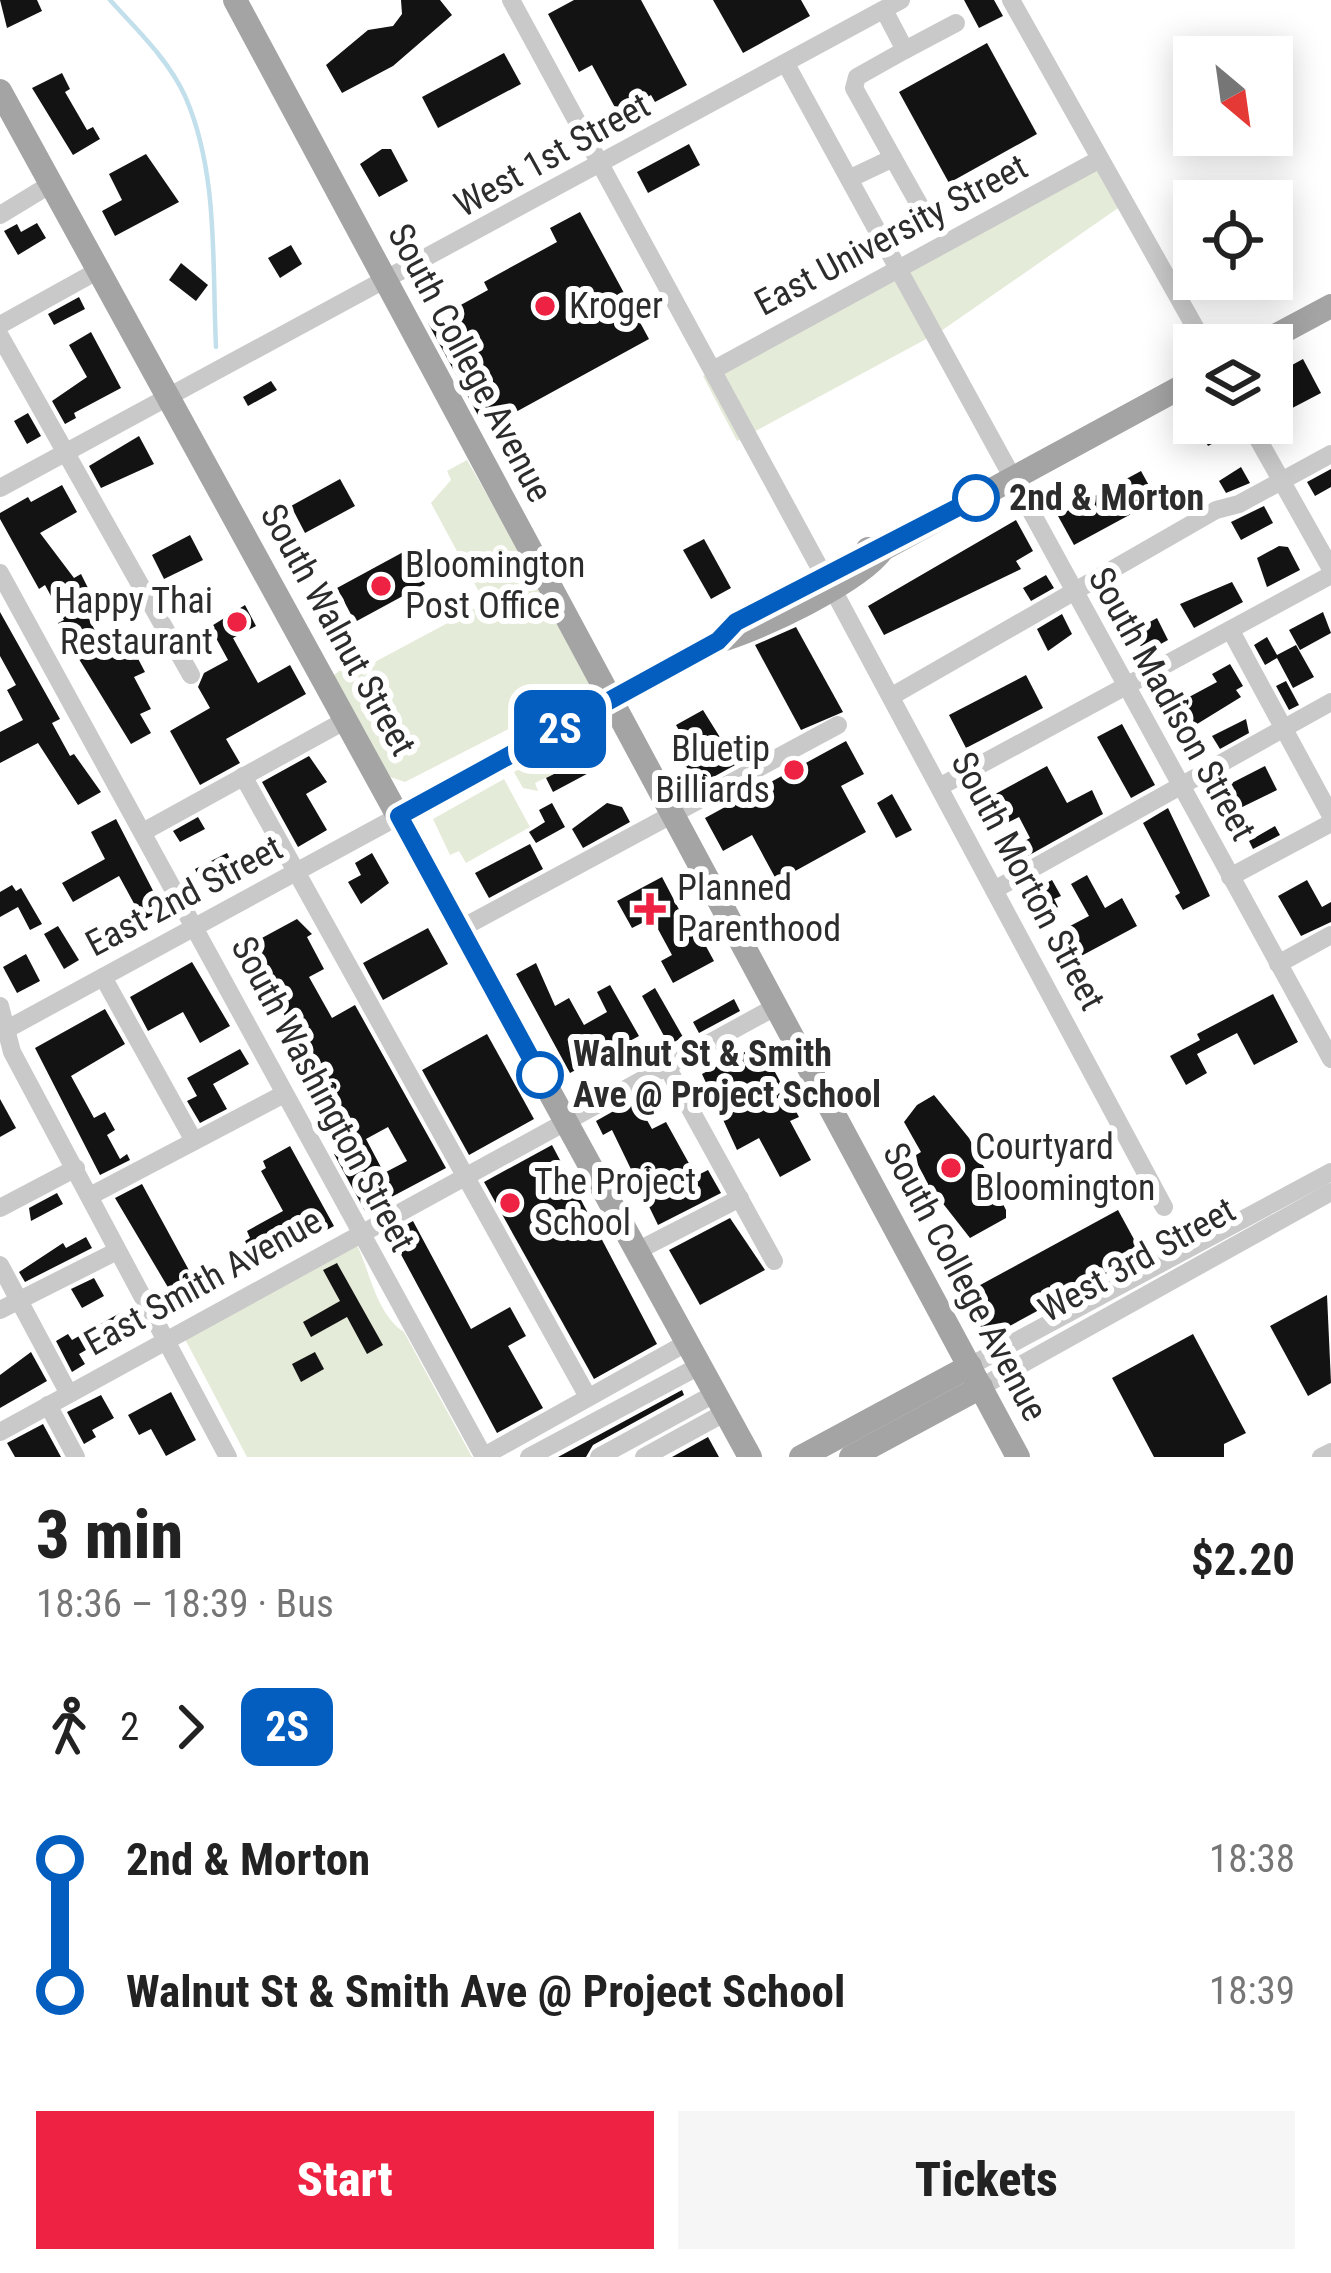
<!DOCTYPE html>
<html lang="en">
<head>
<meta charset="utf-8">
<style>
  body { margin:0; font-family:"Roboto Condensed",sans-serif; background:#f6f6f6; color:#222; height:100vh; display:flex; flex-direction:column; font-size:45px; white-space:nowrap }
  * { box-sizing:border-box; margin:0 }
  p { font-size:39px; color:#767676 }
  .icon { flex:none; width:66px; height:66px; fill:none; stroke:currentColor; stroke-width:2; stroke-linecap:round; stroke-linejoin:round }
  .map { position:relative; height:1457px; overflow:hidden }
  .side { display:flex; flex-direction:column; background:#fff; flex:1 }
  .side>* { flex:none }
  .badge { padding:0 24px; border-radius:18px; font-size:42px; line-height:78px }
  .needle { width:78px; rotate:151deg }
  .tools { position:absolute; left:1173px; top:36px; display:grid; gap:24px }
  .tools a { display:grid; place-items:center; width:120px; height:120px; border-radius:0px; background:#fff; box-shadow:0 6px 30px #0003; font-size:60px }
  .map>.badge { position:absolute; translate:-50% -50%; box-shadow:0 0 0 6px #fff }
  .legs { display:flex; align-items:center; gap:18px; height:132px; padding:0 36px; font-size:39px }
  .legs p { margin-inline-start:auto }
  .overview { display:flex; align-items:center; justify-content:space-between; height:204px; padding:0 36px }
  h1 { font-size:66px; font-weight:800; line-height:90px }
  .cta { display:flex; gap:24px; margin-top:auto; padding:24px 36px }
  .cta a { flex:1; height:138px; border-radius:0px; background:#ee2242; color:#fff; font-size:48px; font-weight:800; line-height:138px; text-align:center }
  .cta a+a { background:#f6f6f6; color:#222 }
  ul { padding:0 36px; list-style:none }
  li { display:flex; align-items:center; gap:42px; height:132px; font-size:45px }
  li i { display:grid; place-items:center; width:18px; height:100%; margin:0 15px; background:currentColor }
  li i::after { content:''; width:30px; height:30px; margin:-15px; border:9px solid; border-radius:50%; background:#fff }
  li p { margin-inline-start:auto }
  li:first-child i { background:linear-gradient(#0000 50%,currentColor 0) }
  li:last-child i { background:linear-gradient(currentColor 50%,#0000 0) }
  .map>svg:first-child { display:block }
  .green { fill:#e4ebd8 }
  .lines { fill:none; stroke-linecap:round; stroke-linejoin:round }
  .stream { stroke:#c2dfec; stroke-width:4.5 }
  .building { fill:#131313; fill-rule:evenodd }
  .minor { stroke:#c9c9c9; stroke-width:18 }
  .major { stroke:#a4a4a4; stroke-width:24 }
  .line-1-casing { stroke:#fff; stroke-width:27 }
  .line-1 { stroke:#035ebf; stroke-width:18 }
  .poi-dot { fill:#ee2242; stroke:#fff; stroke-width:4.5 }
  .stop-1-dot { fill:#fff; stroke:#035ebf; stroke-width:6 }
  .labels { text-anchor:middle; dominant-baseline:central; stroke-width:12; stroke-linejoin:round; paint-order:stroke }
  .street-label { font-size:36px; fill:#2c2c2c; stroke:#fff }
  .poi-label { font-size:36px; fill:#2c2c2c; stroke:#fff; text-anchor:start }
  .stop-label { font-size:36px; font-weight:bold; fill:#2c2c2c; stroke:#fff; text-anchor:start }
</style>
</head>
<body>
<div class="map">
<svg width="1331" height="1457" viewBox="0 0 1331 1457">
  <rect width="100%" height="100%" fill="#fff"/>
  <!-- green -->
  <g class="green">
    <polygon points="1096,161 1121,206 941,331 737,441 703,376"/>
    <polygon points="467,460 596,684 405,782 387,776 334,675 352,661 358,671 485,603 431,503 451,480 447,471"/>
    <polygon points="589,732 602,757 594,761 585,749 553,767 556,773 535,783 538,791 523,788 514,772"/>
    <polygon points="504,779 530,827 466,863 459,851 450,855 433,819"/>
    <path d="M356 1243C370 1271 376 1314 404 1332L472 1457H247L185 1339Z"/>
  </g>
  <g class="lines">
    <!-- stream -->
    <path class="stream" d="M110 0C137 30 168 59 185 96 219 173 212 266 216 347"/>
  </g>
  <!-- building -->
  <g class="building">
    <polygon points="0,0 37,0 42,11 7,28"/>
    <polygon points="401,0 440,0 452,15 393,66 342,93 326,65 368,30 393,26 402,14"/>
    <polygon points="574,0 641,0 687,85 655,102 651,95 618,113 592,65 579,72 548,14"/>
    <polygon points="713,0 801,0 810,16 743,53"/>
    <polygon points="964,0 994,0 1003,16 979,28"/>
    <polygon points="987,43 1037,134 949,183 899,92"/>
    <polygon points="504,53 521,84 438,128 422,97"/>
    <polygon points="62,73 70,89 65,92 87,130 93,127 100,139 73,155 32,88"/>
    <polygon points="689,144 700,165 648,193 637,172"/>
    <polygon points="382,149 391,149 408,181 379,197 360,164"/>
    <polygon points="146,154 179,202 115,236 102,211 122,200 109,174"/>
    <polygon points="580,212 649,339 514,413 494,409 479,417 428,323 488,290 484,282 557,242 550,228"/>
    <polygon points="37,223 46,238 18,255 4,231 17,224 21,232"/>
    <polygon points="291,245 302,264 280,278 268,258"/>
    <polygon points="181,263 208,285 196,301 169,280"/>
    <polygon points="79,297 85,309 54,325 48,314"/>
    <polygon points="91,332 121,388 74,413 76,418 65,424 52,401 87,377 69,345"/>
    <polygon points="1303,359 1321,393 1277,416 1272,376"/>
    <polygon points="271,381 277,390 248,406 243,397"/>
    <polygon points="28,413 41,436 27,444 14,421"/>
    <polygon points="1196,423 1223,423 1229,435 1208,446"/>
    <polygon points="139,436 154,464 101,488 89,466"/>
    <polygon points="1241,467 1250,483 1226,493 1219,481"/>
    <polygon points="1331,469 1331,487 1315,496 1307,482"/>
    <polygon points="1141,471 1157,500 1074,545 1058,516"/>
    <polygon points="340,479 355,506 305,533 291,506"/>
    <polygon points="62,485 77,512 40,533 74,578 81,574 89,590 78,596 97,635 102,633 117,660 134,651 145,672 134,677 151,709 140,714 151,733 131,744 63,633 58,623 64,620 45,585 39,589 0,519 0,513 28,497 31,502"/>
    <polygon points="1264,506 1273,523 1241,540 1231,522"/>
    <polygon points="1016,520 1033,551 1016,561 1021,569 884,635 868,606"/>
    <polygon points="190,535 203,560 164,579 152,555"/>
    <polygon points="704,539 731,588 711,599 683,550"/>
    <polygon points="1279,546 1288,547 1300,570 1267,587 1257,558"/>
    <polygon points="407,550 425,584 355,622 337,588"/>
    <polygon points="1046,575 1054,588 1031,601 1023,588"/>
    <polygon points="1232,582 1243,602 1194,628 1180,604"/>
    <polygon points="245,605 256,626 233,638 258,683 290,665 306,694 226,739 240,763 200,785 170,731 210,708 198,687 204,673 228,660 210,627"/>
    <polygon points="0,612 60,719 52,723 70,756 74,754 101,792 78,805 38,743 0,763 0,732 23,720 7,690 16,685 0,656"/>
    <polygon points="1323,612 1331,633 1300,650 1289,630"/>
    <polygon points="1062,614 1072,634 1048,651 1037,629"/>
    <polygon points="1157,618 1168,640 1144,653 1133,631"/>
    <polygon points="796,627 843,712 801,730 755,645"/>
    <polygon points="1267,637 1277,655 1296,645 1314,677 1293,688 1277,658 1265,665 1254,645"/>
    <polygon points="1230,664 1243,686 1236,690 1241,697 1189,729 1176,704 1217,682 1212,674"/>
    <polygon points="1026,675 1043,708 966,748 949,715"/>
    <polygon points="1286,681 1299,705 1289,710 1276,686"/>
    <polygon points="703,710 731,755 752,744 757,753 697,786 686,766 703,757 693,737 685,741 676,725"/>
    <polygon points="1246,719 1249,733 1220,749 1212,736"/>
    <polygon points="1122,724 1155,785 1131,798 1097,737"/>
    <polygon points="846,741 864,774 841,786 866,832 777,881 752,835 723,851 705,818"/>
    <polygon points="585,749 598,768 553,792 546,778 556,773 553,767"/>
    <polygon points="309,756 327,782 306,794 327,830 298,847 262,782"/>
    <polygon points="1047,766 1067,803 1092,790 1103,814 1006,868 999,855 1030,838 1019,817 1003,825 988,798"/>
    <polygon points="1265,766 1277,790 1232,812 1220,789"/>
    <polygon points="892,794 912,830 896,838 877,803"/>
    <polygon points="552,803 565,827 536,843 529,832 545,822 539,810"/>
    <polygon points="607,803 622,807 630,822 583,848 572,829"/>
    <polygon points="1168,808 1210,896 1183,910 1175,896 1180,893 1143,823"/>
    <polygon points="198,817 205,829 180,842 173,831"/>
    <polygon points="116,819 163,910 143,920 119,876 73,902 62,883 105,859 91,832"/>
    <polygon points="1275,826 1280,835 1253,849 1249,841"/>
    <polygon points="530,844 543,869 489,898 475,873"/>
    <polygon points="227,853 238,874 206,890 195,869"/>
    <polygon points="372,853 389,883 361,904 348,882 361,875 355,863"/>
    <polygon points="1087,875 1105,908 1122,898 1137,926 1068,963 1053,935 1089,916 1071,884"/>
    <polygon points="662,877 696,942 702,939 714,961 673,983 661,961 672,955 652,918 632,928 617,901"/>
    <polygon points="1052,880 1061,896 1054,899 1058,907 1036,918 1024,895"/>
    <polygon points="1307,880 1322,907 1331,902 1331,922 1301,936 1278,896"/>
    <polygon points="12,885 16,891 21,888 42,924 30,930 18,907 0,917 0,892"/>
    <path d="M297 919 312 934 307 937 324 969 309 977 332 1018 355 1005 446 1168 365 1211 334 1154 356 1142 333 1100 326 1105 287 1044 296 1038 249 945ZM388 1127 407 1161 384 1173 366 1139Z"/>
    <polygon points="58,926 79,960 64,969 44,934"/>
    <polygon points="428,928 448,964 383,1000 363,963"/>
    <polygon points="26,954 40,981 17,993 3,967"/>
    <polygon points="192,962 230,1026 200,1043 183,1012 148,1031 130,997"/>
    <polygon points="536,963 555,1006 569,998 584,1025 607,1012 597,992 610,985 639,1036 570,1073 516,974"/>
    <polygon points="655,988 683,1037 669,1045 642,996"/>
    <polygon points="1273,994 1298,1042 1254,1065 1237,1033 1197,1054 1207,1073 1186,1085 1170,1056 1200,1040 1197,1034"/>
    <polygon points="734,999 740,1011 699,1033 693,1022"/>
    <polygon points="105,1009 125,1044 71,1076 94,1118 105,1112 115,1130 107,1135 120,1159 127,1154 130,1160 100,1175 35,1048"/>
    <polygon points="487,1034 534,1119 469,1155 422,1070"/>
    <polygon points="760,1044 799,1117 790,1121 811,1160 780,1177 759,1138 737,1150 702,1074"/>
    <polygon points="240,1049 249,1064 213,1084 227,1109 200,1123 187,1101 197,1096 187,1078"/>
    <polygon points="934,1095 969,1138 1006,1210 1006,1218 970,1238 941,1201 918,1214 908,1195 928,1184 918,1165 916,1155 921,1152 904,1122 917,1105"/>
    <polygon points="0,1099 16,1128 0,1137"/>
    <polygon points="635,1099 652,1129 666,1122 696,1176 708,1170 721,1193 658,1225 612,1130 603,1135 596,1121"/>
    <polygon points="552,1145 657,1344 594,1379 484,1182"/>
    <polygon points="290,1146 334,1226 259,1267 245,1241 250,1238 247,1231 283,1211 261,1171 266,1168 263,1161"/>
    <polygon points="142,1184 203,1296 176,1311 165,1291 169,1289 115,1198"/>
    <polygon points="57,1193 63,1204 31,1221 29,1208"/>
    <polygon points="1118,1210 1142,1254 984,1340 960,1296"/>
    <polygon points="730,1218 765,1270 700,1305 669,1250"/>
    <polygon points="413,1221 471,1329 510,1307 526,1336 508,1346 543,1408 497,1433 390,1234"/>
    <polygon points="86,1237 92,1248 25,1282 19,1272 63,1243 66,1248"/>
    <polygon points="337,1263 383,1345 367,1354 347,1317 311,1337 303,1322 340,1301 323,1270"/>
    <polygon points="94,1278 104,1296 82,1308 71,1289"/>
    <polygon points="1327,1295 1331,1383 1308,1396 1270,1326"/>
    <polygon points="120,1313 133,1335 105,1350 100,1342 79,1354 85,1364 72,1372 56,1341 68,1334 72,1340"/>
    <polygon points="1193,1334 1246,1433 1224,1444 1224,1457 1154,1457 1112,1378"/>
    <polygon points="31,1352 47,1381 0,1408 0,1375"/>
    <polygon points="315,1352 324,1369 301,1382 292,1364"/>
    <polygon points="682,1390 684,1395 593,1445 586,1457 558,1457"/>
    <polygon points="171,1392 196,1440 166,1456 151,1429 139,1435 128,1415"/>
    <polygon points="101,1395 114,1418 92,1430 96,1437 84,1444 67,1412"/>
    <polygon points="43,1424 61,1457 15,1457 7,1443"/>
    <polygon points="708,1437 719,1457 672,1457"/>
  </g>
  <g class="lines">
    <!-- minor -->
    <g class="minor">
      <polyline points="511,0 823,574"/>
      <polyline points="1011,0 1205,345"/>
      <polyline points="884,10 905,50 857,77 854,88 893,158"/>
      <polyline points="905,50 956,23"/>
      <polyline points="786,64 1331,1059"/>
      <polyline points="851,178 893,158 920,206"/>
      <polyline points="0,215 51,184"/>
      <polyline points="0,325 99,270"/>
      <polyline points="0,336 191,675"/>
      <polyline points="713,370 1100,159"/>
      <polyline points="1249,423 1331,569"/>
      <polyline points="0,488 901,0"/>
      <polyline points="0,573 484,1457"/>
      <polyline points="831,586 1164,1207"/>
      <polyline points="1231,631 1331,816"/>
      <polyline points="892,696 1216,510 1239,504 1331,454"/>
      <polyline points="243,776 588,1397"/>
      <polyline points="941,786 1331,575"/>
      <polyline points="143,832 346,720"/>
      <polyline points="1230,877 1331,823"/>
      <polyline points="994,890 1331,702"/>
      <polyline points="460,929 838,725"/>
      <polyline points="1278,964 1331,935"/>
      <polyline points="103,977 194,1141"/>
      <polyline points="0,1006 12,1052 228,1457"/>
      <polyline points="0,1033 399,816"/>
      <polyline points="666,1065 774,1261"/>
      <polyline points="90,1196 284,1094"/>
      <polyline points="0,1208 76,1168"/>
      <polyline points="637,1251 740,1198"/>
      <polyline points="0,1265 69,1394"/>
      <polyline points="0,1310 117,1251"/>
      <polyline points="970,1366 1331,1172"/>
      <polyline points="981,1387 1331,1192"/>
      <polyline points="48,1405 76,1457"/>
      <polyline points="0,1432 775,1007"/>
      <polyline points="484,1456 688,1342"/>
      <polyline points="529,1457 701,1365"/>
      <polyline points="599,1457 716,1393"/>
      <polyline points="644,1457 726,1412"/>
      <polyline points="1321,1457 1331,1452"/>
    </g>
    <!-- major -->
    <g class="major">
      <polyline points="235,0 1018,1457"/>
      <polyline points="0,91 750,1457"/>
      <polyline points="1258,345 1331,306"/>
      <polyline points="868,549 883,549 1194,380"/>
      <path d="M399 816 718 641C758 630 860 582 883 549"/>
      <polyline points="801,1457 970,1366"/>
      <polyline points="851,1457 981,1387"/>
    </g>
  </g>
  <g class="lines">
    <defs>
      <polyline id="line-1" points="540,1075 399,816 718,641 736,622 976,498"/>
    </defs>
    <!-- line-1 casing -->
    <use href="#line-1" class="line-1-casing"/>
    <!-- line-1 -->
    <use href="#line-1" class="line-1"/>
  </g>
  <!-- markers -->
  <g class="poi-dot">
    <circle cx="545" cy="306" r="12"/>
    <circle cx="381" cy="586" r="12"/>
    <circle cx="237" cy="622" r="12"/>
    <circle cx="794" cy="770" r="12"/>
    <path d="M644 891h12v12h12v12h-12v12h-12v-12h-12v-12h12z"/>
    <circle cx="951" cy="1168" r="12"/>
    <circle cx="510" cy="1203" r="12"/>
  </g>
  <g class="stop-1-dot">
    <circle cx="976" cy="498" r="21"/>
    <circle cx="540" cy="1075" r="21"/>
  </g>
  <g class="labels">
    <!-- street labels -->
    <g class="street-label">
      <text transform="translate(552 155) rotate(-29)">West 1st Street</text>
      <text transform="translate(891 235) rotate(-28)">East University Street</text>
      <text transform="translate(470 363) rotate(62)">South College Avenue</text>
      <text transform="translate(338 630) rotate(61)">South Walnut Street</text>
      <text transform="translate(1172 704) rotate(61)">South Madison Street</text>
      <text transform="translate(1028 881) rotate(62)">South Morton Street</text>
      <text transform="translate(184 896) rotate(-28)">East 2nd Street</text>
      <text transform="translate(323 1094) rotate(62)">South Washington Street</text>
      <text transform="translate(1137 1260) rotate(-29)">West 3rd Street</text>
      <text transform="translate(203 1282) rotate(-29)">East Smith Avenue</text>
      <text transform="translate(965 1282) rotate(62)">South College Avenue</text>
    </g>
    <!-- poi labels -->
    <g class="poi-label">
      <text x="569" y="306">Kroger</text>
      <text x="405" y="565">Bloomington<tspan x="405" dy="41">Post Office</tspan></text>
      <text x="213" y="601" text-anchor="end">Happy Thai<tspan x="213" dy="41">Restaurant</tspan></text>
      <text x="770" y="749" text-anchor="end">Bluetip<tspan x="770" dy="41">Billiards</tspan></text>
      <text x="677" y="888">Planned<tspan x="677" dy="41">Parenthood</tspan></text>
      <text x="975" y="1147">Courtyard<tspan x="975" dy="41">Bloomington</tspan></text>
      <text x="534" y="1182">The Project<tspan x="534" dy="41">School</tspan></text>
    </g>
    <!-- stop labels -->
    <g class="stop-label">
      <text x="1009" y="498">2nd &amp; Morton</text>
      <text x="573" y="1054">Walnut St &amp; Smith<tspan x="573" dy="41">Ave @ Project School</tspan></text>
    </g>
  </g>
</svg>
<div class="tools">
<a><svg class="needle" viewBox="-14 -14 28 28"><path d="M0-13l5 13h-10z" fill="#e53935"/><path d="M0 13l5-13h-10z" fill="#767676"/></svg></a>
<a><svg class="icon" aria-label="locate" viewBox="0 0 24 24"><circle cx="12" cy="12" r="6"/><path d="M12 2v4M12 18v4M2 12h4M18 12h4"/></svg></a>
<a><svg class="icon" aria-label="layers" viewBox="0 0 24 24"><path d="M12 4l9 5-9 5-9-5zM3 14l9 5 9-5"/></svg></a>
</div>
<b class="badge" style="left:560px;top:729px;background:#035ebf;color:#fff">2S</b>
</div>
<section class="side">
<div class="overview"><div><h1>3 min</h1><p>18:36 – 18:39 · Bus</p></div><b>$2.20</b></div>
<div class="legs"><svg class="icon" aria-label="walk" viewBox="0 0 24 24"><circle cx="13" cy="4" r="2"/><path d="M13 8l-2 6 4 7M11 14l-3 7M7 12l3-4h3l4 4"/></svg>2<svg class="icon" aria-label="forward" viewBox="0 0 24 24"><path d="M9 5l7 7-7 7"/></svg><b class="badge" style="background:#035ebf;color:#fff">2S</b></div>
<ul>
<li><i style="color:#035ebf"></i><b>2nd &amp; Morton</b><p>18:38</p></li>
<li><i style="color:#035ebf"></i><b>Walnut St &amp; Smith Ave @ Project School</b><p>18:39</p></li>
</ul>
<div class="cta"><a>Start</a><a>Tickets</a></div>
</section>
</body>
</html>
